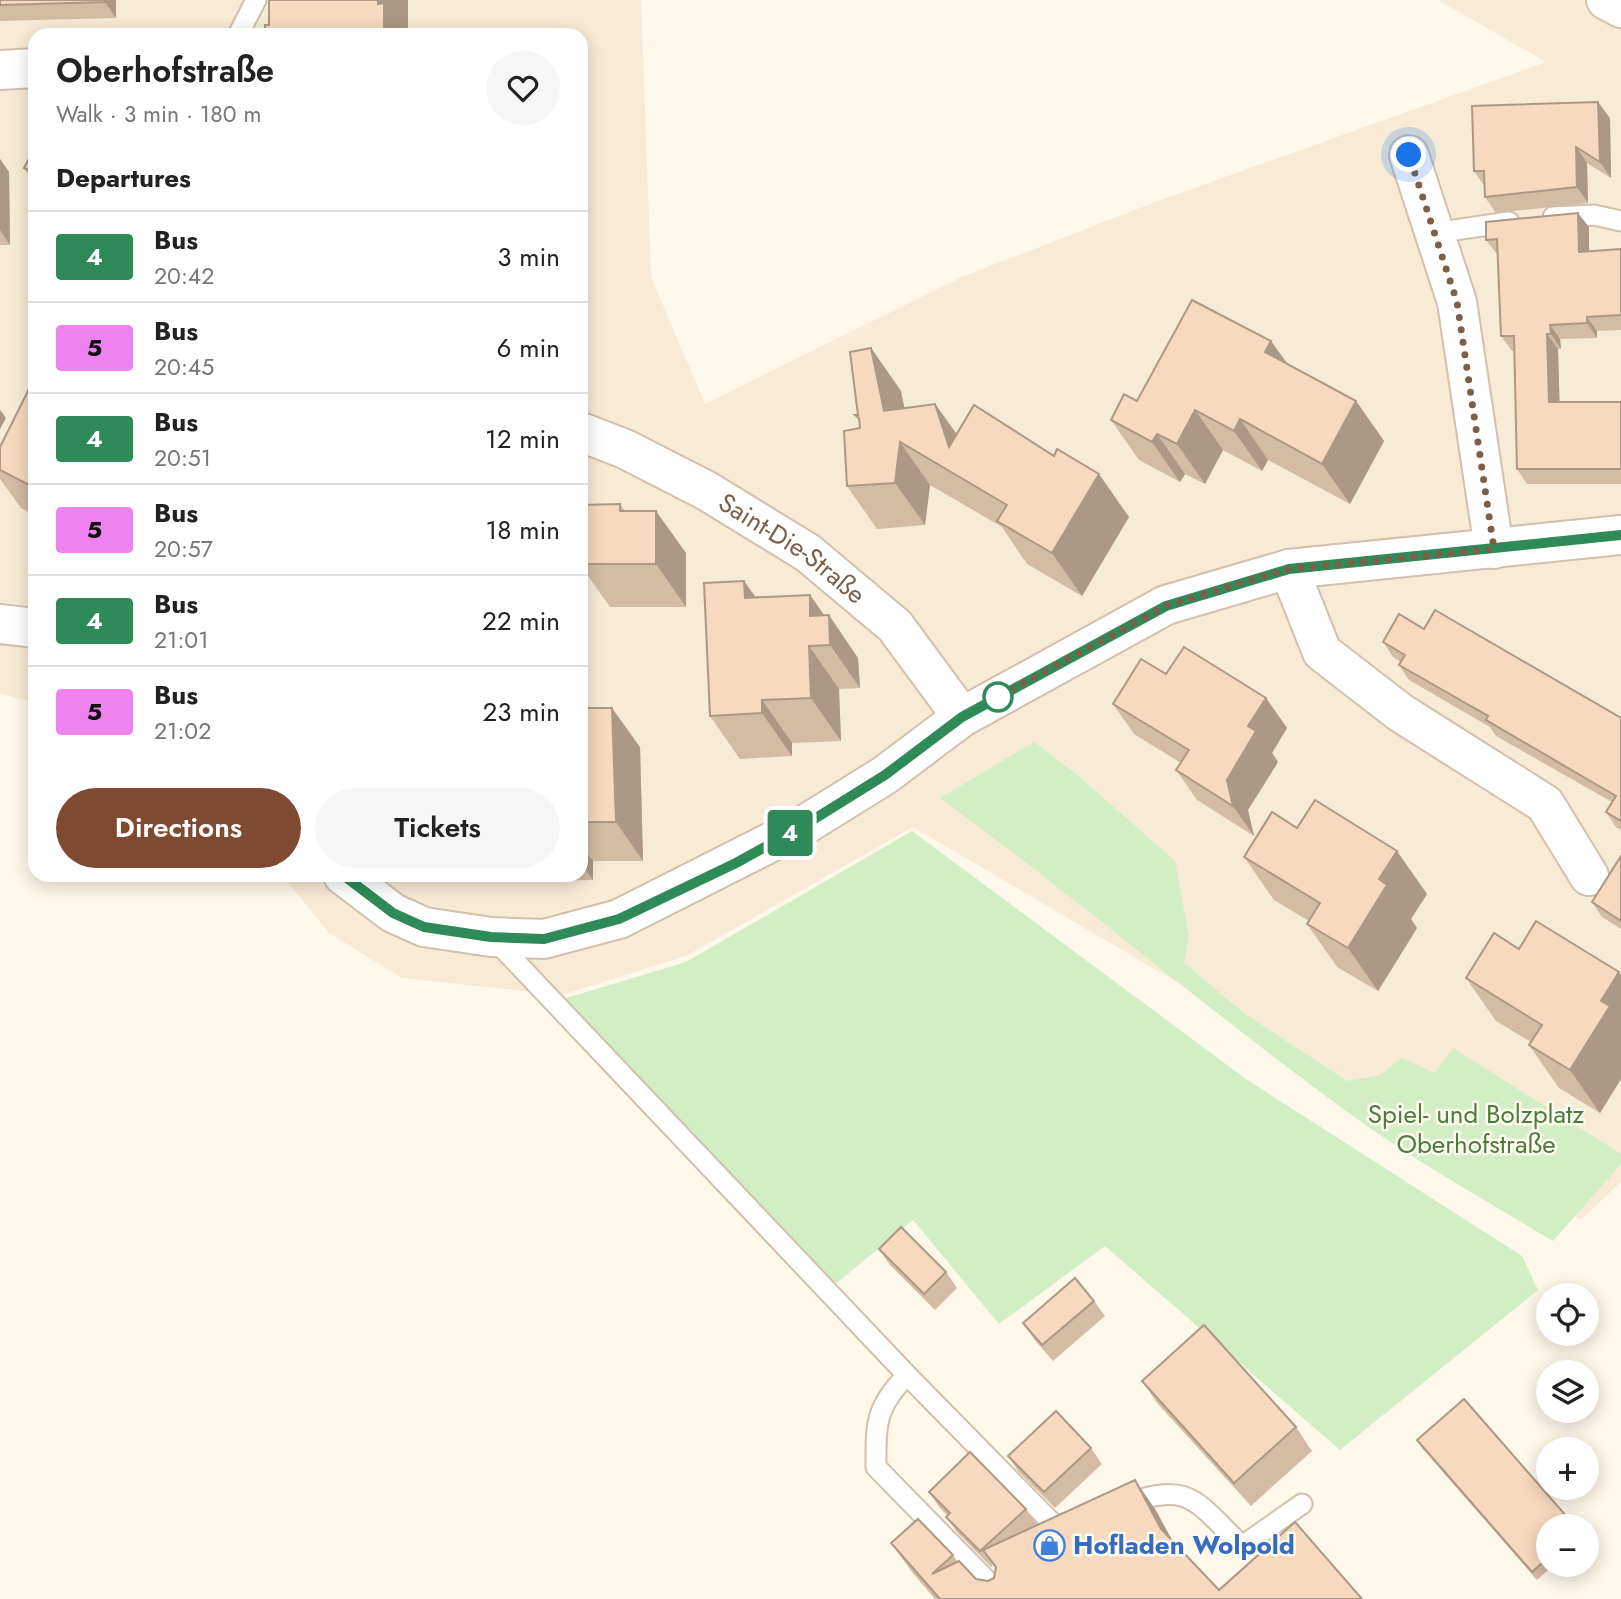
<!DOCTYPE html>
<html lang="en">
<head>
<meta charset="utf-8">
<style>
  body { margin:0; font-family:Jost,sans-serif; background:#f6f6f6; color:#222; height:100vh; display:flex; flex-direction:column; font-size:26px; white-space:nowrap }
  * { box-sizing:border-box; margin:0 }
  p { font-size:23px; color:#767676 }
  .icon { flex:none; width:38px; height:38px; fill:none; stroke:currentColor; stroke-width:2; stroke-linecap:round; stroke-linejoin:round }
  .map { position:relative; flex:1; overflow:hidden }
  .drawer { position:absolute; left:28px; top:28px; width:560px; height:854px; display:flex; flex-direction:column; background:#fff; border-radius:21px; box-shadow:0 4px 18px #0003 }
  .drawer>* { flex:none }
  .badge { padding:0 14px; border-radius:5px; font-size:24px; line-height:46px }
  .buttons { position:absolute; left:1536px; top:1283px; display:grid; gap:14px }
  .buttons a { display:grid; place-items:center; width:63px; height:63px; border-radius:50%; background:#fff; box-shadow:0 4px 18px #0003; font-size:35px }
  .you { position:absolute; width:35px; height:35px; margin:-18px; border:5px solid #fff; border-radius:50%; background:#1a73e8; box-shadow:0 0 0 10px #1a73e833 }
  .map>.badge { position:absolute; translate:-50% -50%; box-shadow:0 0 0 4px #fff }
  h2 { padding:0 28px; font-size:26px; line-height:63px }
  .round { display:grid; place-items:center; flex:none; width:74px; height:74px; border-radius:37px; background:#f6f6f6 }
  .summary { display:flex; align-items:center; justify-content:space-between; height:119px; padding:0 28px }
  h1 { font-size:33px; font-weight:600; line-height:52px }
  .action { display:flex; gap:14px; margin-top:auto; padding:14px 28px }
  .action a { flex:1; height:80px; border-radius:42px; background:#804a31; color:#fff; font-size:28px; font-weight:600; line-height:80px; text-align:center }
  .action a+a { background:#f6f6f6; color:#222 }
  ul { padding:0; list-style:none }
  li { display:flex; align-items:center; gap:21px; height:91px; padding:0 28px; border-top:2px solid #e0e0e0 }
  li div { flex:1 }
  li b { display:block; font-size:26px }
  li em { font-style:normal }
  li .badge { min-width:77px; font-weight:700; text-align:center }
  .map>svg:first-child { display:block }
  .residential { fill:#f7ebd6 }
  .green { fill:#d2eec5 }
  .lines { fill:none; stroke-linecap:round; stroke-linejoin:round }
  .service-casing { stroke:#d2c0ac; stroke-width:23 }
  .minor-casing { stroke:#d2c0ac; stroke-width:42 }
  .service { stroke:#fff; stroke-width:19 }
  .minor { stroke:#fff; stroke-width:38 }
  .wall { fill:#d4bba3 }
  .shaded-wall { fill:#ac9885 }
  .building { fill:#f6d9be; stroke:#ac9885; stroke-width:2 }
  .line-casing { stroke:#fff; stroke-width:16 }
  .line { stroke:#2e8b57; stroke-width:10 }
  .walk { stroke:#7c5f49; stroke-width:7; stroke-dasharray:0 12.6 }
  .stop-dot { fill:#fff; stroke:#2e8b57; stroke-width:3.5 }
  .labels { text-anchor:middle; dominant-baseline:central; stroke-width:5; stroke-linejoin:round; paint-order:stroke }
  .street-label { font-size:26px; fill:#7c5f49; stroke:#fffbf1 }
  .park-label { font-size:26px; fill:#4a7c3d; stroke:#fffbf1 }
  .shop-label { font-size:26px; font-weight:bold; fill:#366cbe; stroke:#fffbf1; text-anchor:start }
</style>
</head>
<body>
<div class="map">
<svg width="1621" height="1599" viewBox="0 0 1621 1599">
  <rect width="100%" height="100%" fill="#fef8e9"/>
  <!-- residential -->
  <polygon class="residential" points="0,0 641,0 651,277 705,404 962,277 1158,201 1546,62 1438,0 1621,0 1621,1182 1581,1220 913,827 686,956 561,995 402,978 329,933 282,875 581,875 581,35 35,35 35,702 0,694"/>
  <!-- green -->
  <g class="green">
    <path d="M1034 742 1075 773 1175 861 1189 936 1184 963 1244 1013 1347 1081 1380 1075 1402 1058 1435 1073 1453 1048 1621 1154V1164L1553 1241C1490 1203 1424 1166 1364 1124 1219 1020 1084 903 940 798Z"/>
    <polygon points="912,831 1246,1079 1522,1256 1538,1290 1340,1450 1105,1246 999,1324 913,1220 833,1286 563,999 686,962"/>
  </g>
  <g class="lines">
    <defs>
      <g id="service">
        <polyline points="238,35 256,0"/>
        <polyline points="1553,217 1594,215 1621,221"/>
        <polyline points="1434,233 1509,222"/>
        <polyline points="494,939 907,1375 1059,1530 1068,1527"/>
        <path d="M907 1375C875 1408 876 1423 876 1467L1005 1599"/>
        <path d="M1122 1506C1190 1479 1196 1502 1242 1546L1302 1504"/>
      </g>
      <g id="minor">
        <polyline points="1606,0 1621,8"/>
        <polyline points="0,70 35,68"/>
        <polyline points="1409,155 1457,302 1494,549"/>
        <path id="s1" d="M581 432 625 449 707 491 808 553 895 626 962 717"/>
        <polyline points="1289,569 1322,652 1401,713 1545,804 1589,876"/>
        <polyline points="0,624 35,628"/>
        <polyline points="343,875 393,913 424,927 491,937 544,939 619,919 803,826 885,775 962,717 1166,605 1289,569 1621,535"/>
      </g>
    </defs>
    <!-- service casing -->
    <use href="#service" class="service-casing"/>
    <!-- minor casing -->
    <use href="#minor" class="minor-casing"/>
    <!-- service -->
    <use href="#service" class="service"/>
    <!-- minor -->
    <use href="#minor" class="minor"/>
  </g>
  <!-- wall -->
  <g class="wall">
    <polygon points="0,0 116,0 116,18 0,21"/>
    <polygon points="1610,118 1611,178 1587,163 1588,203 1496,213 1485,197 1485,187 1474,171"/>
    <polygon points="35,147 35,183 24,168"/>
    <polygon points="0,159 9,172 10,245 0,245"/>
    <polygon points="1589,227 1589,251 1621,249 1621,330 1597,331 1597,338 1560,339 1561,349 1558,349 1559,402 1621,402 1621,484 1527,484 1517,469 1514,351 1512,351 1501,336 1498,254 1497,254 1486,240"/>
    <polygon points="871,348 901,391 904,408 935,404 957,434 1054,456 1129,517 1082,596 1027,564 1002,527 930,485 925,525 877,529 847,486 860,428 859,422 855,415 858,415"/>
    <polygon points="1288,365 1356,401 1384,441 1350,504 1268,460 1262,471 1223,450 1205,484 1185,474 1180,482 1139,460 1111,420 1137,401"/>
    <polygon points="35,387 35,516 21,508 0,479 0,447"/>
    <polygon points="620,504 625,511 686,553 686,607 610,607 581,566 581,505"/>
    <polygon points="744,581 756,597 810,595 824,615 858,658 860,688 839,689 841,741 792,743 792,756 740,759 710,716"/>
    <polygon points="1424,629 1621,718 1621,830 1616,827 1606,812 1612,802 1496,736 1490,727 1409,680 1399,665 1401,662 1393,657 1383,642"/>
    <polygon points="1166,674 1266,698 1287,728 1272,753 1278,762 1248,810 1254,836 1197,800 1176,770 1181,763 1134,734 1113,704"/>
    <polygon points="581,708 640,747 643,861 593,861 593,880 539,881 535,875 581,875"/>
    <polygon points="1297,828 1427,894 1411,919 1417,928 1378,991 1337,967 1307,924 1309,921 1274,900 1244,857"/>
    <polygon points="1621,856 1621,929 1602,917 1592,902"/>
    <polygon points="1519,949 1619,972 1621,975 1621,1079 1600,1113 1559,1088 1529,1045 1531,1042 1496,1021 1466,978"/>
    <polygon points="879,1249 946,1272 957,1288 935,1310 890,1265"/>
    <polygon points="1094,1301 1105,1316 1053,1361 1034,1339 1023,1323"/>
    <polygon points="1142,1381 1296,1427 1312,1451 1251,1506 1158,1404"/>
    <polygon points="1417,1440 1549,1526 1549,1564 1555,1564 1537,1580 1422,1448"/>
    <polygon points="1091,1448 1102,1464 1055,1508 1019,1472 1008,1456"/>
    <polygon points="929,1492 1026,1509 1037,1525 1155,1509 1172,1541 1219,1590 1362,1599 935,1599 912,1572 891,1543 953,1555 958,1562 976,1579 988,1581 994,1578 996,1569 993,1565 991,1567 957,1532 946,1517 947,1515 940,1508"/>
  </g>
  <!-- shaded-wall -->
  <g class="shaded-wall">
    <polygon points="105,0 116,0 116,18 105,2"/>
    <polygon points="378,0 408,0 408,35 388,35 384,30"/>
    <polygon points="1598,102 1610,118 1611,178 1600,162"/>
    <polygon points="1576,147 1587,163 1588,203 1577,187"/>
    <polygon points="0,159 9,172 10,245 0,230"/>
    <polygon points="1578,213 1589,227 1589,266 1579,252"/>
    <polygon points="1587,317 1597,331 1597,338 1587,323"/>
    <polygon points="1550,325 1560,339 1561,349 1551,334"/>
    <polygon points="1547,334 1558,349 1560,417 1549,402"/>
    <polygon points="1271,341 1300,381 1265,352"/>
    <polygon points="871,348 901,391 913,450 884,411"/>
    <polygon points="1356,401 1384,441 1350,504 1322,464"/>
    <polygon points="935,404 965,446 979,490 949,447"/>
    <polygon points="0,410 6,418 0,429"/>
    <polygon points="1195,410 1223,450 1205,484 1177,444"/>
    <polygon points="1240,419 1268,460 1262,471 1234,431"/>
    <polygon points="1157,434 1185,474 1180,482 1152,442"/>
    <polygon points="900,442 930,485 925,525 895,483"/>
    <polygon points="1099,474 1129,517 1082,596 1052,553"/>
    <polygon points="656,511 686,553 686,607 656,564"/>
    <polygon points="744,581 774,624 745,598"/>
    <polygon points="810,595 829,622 829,615 858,658 860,688 810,616"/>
    <polygon points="809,646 839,689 841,741 811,698"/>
    <polygon points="1266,698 1287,728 1272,753 1278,762 1248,810 1254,836 1233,806 1227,780 1248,726"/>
    <polygon points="762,700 792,743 792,756 762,713"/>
    <polygon points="612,708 640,747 643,861 616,822"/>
    <polygon points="581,845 593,861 593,880 581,863"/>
    <polygon points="1397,851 1427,894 1411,919 1417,928 1378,991 1348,948 1379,879"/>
    <polygon points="1619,972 1621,975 1621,1079 1600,1113 1570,1070 1601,1001"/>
    <polygon points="1135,1480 1155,1509 1182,1558 1161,1529"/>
  </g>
  <!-- building -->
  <g class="building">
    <polygon points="0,0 105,0 105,2 0,5"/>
    <polygon points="269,0 378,0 378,4 384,3 384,30 397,30 397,35 265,35 265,25 269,25"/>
    <polygon points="1598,102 1600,162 1576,147 1577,187 1485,197 1484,171 1474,171 1472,106"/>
    <polygon points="35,147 35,173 24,168"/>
    <polygon points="1578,213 1579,252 1621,249 1621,315 1587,317 1587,323 1550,325 1551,334 1547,334 1549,402 1621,402 1621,469 1517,469 1514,336 1501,336 1497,239 1486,240 1486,222"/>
    <polygon points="1192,300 1271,341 1265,352 1356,401 1322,464 1240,419 1234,431 1195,410 1177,444 1157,434 1152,442 1111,420 1124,394 1137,401"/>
    <polygon points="871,348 884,411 935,404 949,447 974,405 1054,456 1057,449 1099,474 1052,553 997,521 1007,505 900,442 895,483 847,486 844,431 860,428 859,418 855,415 858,415 850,352"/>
    <polygon points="31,385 35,387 35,488 0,470 0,447"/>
    <polygon points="620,504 620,511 656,511 656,564 581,564 581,505"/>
    <polygon points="744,581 745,598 810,595 810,616 829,615 830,645 809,646 811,698 762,700 762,713 710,716 704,583"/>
    <polygon points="1435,610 1621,718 1621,821 1606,812 1616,796 1486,720 1488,716 1399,665 1405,655 1383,642 1399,614 1424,629"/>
    <polygon points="1184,647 1266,698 1248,726 1256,731 1227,780 1233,806 1176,770 1189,750 1113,704 1141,659 1166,674"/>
    <polygon points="581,708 612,708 616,822 581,822"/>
    <polygon points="1315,800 1397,851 1379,879 1387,885 1348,948 1307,924 1320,903 1244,857 1272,812 1297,828"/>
    <polygon points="1621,856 1621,921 1592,902"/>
    <polygon points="1536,921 1619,972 1601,1001 1610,1006 1570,1070 1529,1045 1542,1025 1466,978 1494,933 1519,949"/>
    <polygon points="901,1227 946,1272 924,1294 879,1249"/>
    <polygon points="1075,1278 1094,1301 1042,1345 1023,1323"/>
    <polygon points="1204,1325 1296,1427 1234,1483 1142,1381"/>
    <polygon points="1464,1399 1575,1526 1549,1526 1549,1557 1532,1572 1417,1440"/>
    <polygon points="1056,1411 1091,1448 1044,1492 1008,1456"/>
    <polygon points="970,1452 1026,1509 980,1551 946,1517 950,1513 929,1492"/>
    <polygon points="1135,1480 1161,1529 1219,1590 1295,1522 1362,1599 940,1599 891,1543 918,1519 953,1555 932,1574 959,1561 976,1579 988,1581 994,1578 996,1567 983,1550"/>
  </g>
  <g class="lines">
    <defs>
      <polyline id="line" points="343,875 393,913 424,927 491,937 544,939 619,919 736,863 803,826 885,775 962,717 1166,606 1289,569 1621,535"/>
    </defs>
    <!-- line casing -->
    <use href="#line" class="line-casing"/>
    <!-- line -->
    <use href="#line" class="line"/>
    <!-- walk -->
    <polyline class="walk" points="998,697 994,699 1166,606 1264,576 1289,569 1494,549 1457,302 1409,155"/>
  </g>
  <!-- icons -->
  <defs>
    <symbol id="shop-ring" viewBox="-11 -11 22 22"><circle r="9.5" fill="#fffbf1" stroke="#3f7fe0" stroke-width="1.5"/><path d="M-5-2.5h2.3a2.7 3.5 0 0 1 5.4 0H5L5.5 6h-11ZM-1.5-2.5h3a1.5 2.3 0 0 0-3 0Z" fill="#3f7fe0"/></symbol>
  </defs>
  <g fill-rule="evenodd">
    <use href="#shop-ring" x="1032" y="1528" width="35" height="35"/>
  </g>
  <!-- markers -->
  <circle class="stop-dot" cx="998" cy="697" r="14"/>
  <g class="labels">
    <!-- street labels -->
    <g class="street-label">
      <text stroke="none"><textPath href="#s1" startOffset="242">Saint-Die-Straße</textPath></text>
    </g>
    <!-- park labels -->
    <g class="park-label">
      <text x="1476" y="1114">Spiel- und Bolzplatz<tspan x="1476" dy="30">Oberhofstraße</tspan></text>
    </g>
    <!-- shop labels -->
    <g class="shop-label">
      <text x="1073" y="1545">Hofladen Wolpold</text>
    </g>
  </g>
</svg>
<div class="buttons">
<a><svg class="icon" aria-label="locate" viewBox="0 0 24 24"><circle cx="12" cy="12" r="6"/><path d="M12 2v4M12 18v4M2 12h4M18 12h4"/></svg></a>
<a><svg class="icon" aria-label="layers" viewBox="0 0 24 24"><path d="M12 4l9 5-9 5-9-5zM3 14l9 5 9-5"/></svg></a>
<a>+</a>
<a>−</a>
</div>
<div class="you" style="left:1409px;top:155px"></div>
<b class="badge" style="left:790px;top:833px;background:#2e8b57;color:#fff">4</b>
<section class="drawer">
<div class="summary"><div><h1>Oberhofstraße</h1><p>Walk · 3 min · 180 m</p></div><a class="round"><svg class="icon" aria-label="heart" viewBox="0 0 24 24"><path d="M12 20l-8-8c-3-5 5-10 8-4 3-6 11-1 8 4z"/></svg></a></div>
<h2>Departures</h2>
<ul>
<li><span class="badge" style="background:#2e8b57;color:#fff">4</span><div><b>Bus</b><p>20:42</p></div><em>3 min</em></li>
<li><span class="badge" style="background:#ee82ee;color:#111">5</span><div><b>Bus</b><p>20:45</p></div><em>6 min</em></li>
<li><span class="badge" style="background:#2e8b57;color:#fff">4</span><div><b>Bus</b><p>20:51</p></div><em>12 min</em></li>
<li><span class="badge" style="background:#ee82ee;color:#111">5</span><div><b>Bus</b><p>20:57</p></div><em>18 min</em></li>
<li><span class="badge" style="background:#2e8b57;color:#fff">4</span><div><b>Bus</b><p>21:01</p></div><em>22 min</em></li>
<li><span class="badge" style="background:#ee82ee;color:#111">5</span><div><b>Bus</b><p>21:02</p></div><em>23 min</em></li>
</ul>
<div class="action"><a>Directions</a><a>Tickets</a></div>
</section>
</div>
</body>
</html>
